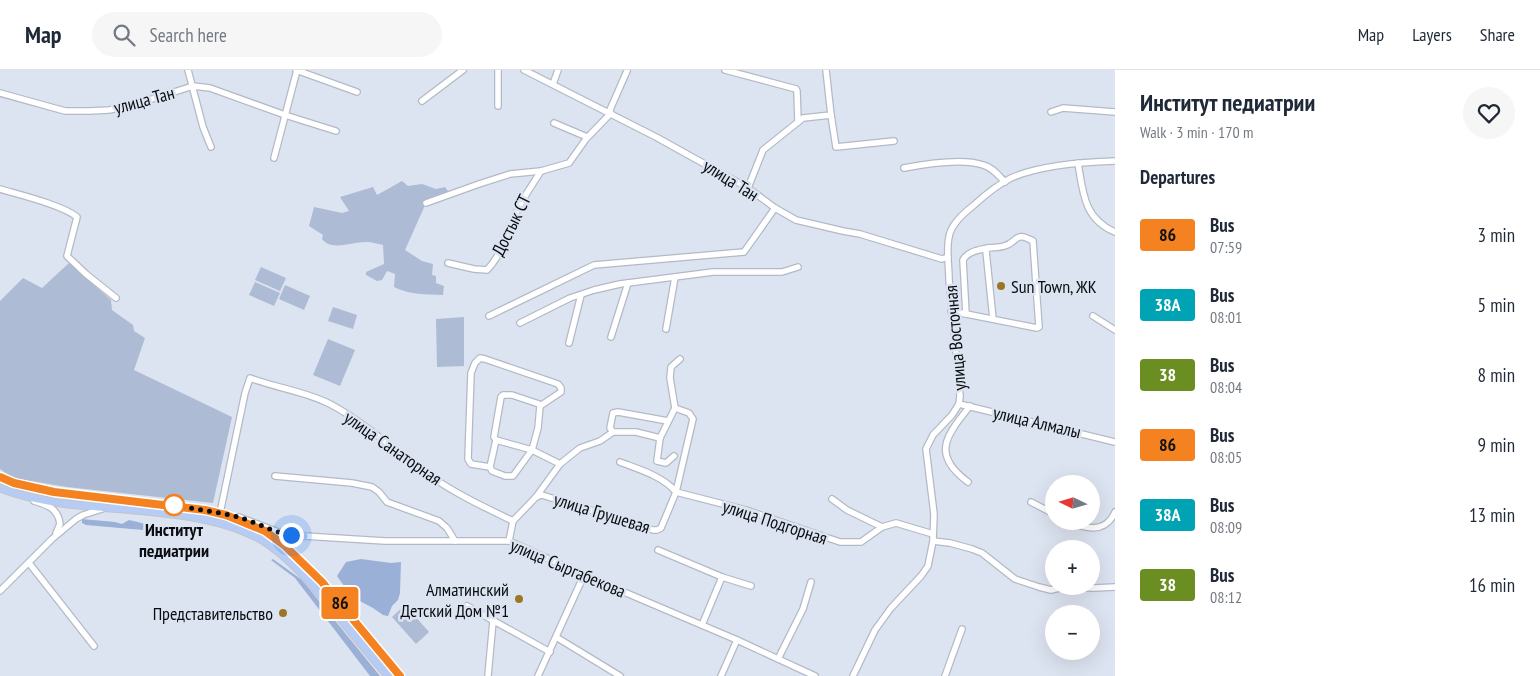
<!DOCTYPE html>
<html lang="en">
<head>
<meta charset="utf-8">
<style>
  body { margin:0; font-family:"PT Sans Narrow",sans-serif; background:#f6f6f7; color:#1f2937; height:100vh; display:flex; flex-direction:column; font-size:19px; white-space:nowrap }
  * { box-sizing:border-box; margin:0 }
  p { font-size:16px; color:#747a83 }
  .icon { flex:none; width:28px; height:28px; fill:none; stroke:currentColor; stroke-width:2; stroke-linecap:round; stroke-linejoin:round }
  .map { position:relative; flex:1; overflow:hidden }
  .drawer { display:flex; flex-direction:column; background:#fff; width:425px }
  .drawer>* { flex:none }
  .badge { padding:0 10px; border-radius:4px; font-size:18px; line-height:32px }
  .needle { width:32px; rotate:275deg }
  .tools { position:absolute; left:1045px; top:405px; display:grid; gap:10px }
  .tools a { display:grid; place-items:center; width:55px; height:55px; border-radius:50%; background:#fff; box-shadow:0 5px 20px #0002; font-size:25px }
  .you { position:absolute; width:25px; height:25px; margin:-12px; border:4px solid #fff; border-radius:50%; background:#1a73e8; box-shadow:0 0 0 8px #1a73e833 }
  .map>.badge { position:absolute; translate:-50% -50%; box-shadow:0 0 0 2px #fff }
  h2 { padding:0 25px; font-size:19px; line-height:45px }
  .round { display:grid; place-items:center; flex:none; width:52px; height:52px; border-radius:26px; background:#f6f6f7 }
  .head { display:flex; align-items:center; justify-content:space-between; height:85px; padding:0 25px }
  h1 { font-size:24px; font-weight:800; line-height:38px }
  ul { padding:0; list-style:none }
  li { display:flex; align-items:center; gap:15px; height:70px; padding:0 25px }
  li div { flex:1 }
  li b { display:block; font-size:19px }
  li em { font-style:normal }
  li .badge { min-width:55px; font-weight:700; text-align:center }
  header { display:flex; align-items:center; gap:30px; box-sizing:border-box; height:70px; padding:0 25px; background:#fff; border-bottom:1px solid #e0e1e3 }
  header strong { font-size:24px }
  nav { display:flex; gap:28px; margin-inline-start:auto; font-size:18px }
  .search { width:350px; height:45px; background:#f6f6f7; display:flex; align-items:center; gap:12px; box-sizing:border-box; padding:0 18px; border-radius:28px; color:#747a83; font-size:19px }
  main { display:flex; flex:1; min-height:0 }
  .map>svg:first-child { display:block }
  .green { fill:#adbbd4 }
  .forest { fill:#9ab0d7 }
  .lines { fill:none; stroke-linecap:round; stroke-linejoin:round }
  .minor-casing { stroke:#b3bac6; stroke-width:8 }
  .major-casing { stroke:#c4c5c6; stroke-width:9 }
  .minor { stroke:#fff; stroke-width:5.5 }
  .major { stroke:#b6ccf4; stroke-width:7 }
  .line-casing { stroke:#fff; stroke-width:11 }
  .line { stroke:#f58220; stroke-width:8 }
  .walk { stroke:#090c10; stroke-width:5; stroke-dasharray:0 9 }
  .poi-dot { fill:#9d7623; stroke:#dde4f1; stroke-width:2 }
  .stop-dot { fill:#fff; stroke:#f58220; stroke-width:2.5 }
  .labels { text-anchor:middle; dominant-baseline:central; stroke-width:5; stroke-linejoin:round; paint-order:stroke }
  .street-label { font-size:18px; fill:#090c10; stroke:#dde4f1 }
  .poi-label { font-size:18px; fill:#090c10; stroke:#dde4f1; text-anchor:end }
  .stop-label { font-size:18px; font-weight:bold; fill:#090c10; stroke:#dde4f1 }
</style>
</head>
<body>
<header>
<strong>Map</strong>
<div class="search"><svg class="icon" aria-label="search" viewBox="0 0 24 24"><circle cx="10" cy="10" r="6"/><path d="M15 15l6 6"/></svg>Search here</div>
<nav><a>Map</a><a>Layers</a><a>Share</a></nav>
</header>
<main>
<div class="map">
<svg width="1115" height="606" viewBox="0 0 1115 606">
  <rect width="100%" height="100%" fill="#dde4f1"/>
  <!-- green -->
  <g class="green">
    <path d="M402 111 408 116 422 114 436 119 445 117 450 124 426 133 405 180 422 191 433 194 432 205 436 206V213L444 216 443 225C426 224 409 225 394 217L395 204 387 201 382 210 377 211 366 205V202L384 194 383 175C378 174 372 172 367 172 353 171 332 182 322 169L323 165 309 156 314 137 342 143 349 141 340 127 373 117 377 125Z"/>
    <polygon points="69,193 111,230 112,240 133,255 134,261 145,268 134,300 232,347 213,433 67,417 13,408 0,399 0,231 23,208 42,218"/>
    <polygon points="261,197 286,208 280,221 255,210"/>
    <polygon points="255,212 280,223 274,236 249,225"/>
    <polygon points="285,215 310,226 304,240 279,229"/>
    <polygon points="333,237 357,245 353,259 328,251"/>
    <polygon points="464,247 464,296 437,297 436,249"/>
    <polygon points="328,269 355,280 340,316 313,305"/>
    <polygon points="0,409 66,426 183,441 231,452 261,463 259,464 230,453 184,443 66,429 9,418 0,413"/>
    <polygon points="405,535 429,562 416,574 392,547"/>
  </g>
  <!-- forest -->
  <g class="forest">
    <polygon points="82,449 115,452 122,454 129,450 146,454 143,460 86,455 82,453"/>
    <polygon points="273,489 302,510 380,606 370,606 295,508 271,490"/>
    <polygon points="361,489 391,493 401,492 400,523 398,530 392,536 388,546 383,545 373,538 352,527 337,506 346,492"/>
  </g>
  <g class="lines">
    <defs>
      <g id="minor">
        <polyline points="188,0 203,57 211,77"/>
        <polyline points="296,0 357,22"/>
        <polyline points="498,0 498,36"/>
        <polyline points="524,0 656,67 748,118 775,138 796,150 843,161 860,164 942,189 948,187"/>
        <polyline points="725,0 796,19 797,21 798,52"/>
        <polyline points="553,14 558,0"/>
        <polyline points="0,23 65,41 89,41 109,40 133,35 193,16 210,18 285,45 336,61"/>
        <polyline points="422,31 463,0"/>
        <polyline points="609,42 627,1"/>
        <polyline points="1051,42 1063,38 1115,42"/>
        <polyline points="831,45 836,77 894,71"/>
        <polyline points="554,53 587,67"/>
        <polyline points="274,88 297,0"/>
        <path d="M1078 93C1083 123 1084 149 1115 162"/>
        <path d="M904 98C925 94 963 88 983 95 992 97 998 105 1005 112"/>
        <polyline points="748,118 763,80 803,48 831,45 826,0"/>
        <path d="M0 119C20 125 62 135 77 147L67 186 86 204 116 228"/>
        <polyline points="426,133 479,114 510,104 541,101 569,93 586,69 611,43"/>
        <path d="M448 193 474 199 487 200C502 185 509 158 518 139 524 126 533 114 541 101"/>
        <path d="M951 241 1037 258 1039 257 1033 171C1014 160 1018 173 1004 176 999 178 993 177 988 178L986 181 993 249"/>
        <path d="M966 244 963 190C968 181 979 180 988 178"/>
        <polyline points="489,246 594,195 744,182 775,138"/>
        <polyline points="1093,246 1115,260"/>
        <polyline points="520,253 570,228 594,220 620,214 713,202 782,202 798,197"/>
        <polyline points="666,259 675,207"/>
        <polyline points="611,267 628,213"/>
        <polyline points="569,273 581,225"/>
        <polygon points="503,325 512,325 539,334 540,336 538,358 532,380 496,370 494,367 501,327"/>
        <polyline points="959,334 1115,372"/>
        <polyline points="613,362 610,358 613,343 618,342 668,351"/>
        <polyline points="660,368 675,338"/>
        <polyline points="496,370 490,397 492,401 505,406 513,406 532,380 560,394"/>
        <path d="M620 392C638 399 663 406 676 422L746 440 840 472H861L882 457 896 453 933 464"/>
        <polyline points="490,397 471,394 468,389 471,303 475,293 480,288 485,289 558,314 561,318 561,322 540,336"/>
        <polyline points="275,406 352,413 372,417 379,422 387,432 439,451 447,458 455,471"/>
        <path d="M968 412C930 384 947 365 970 336"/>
        <polyline points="536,427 560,394 580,378 600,371 613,362 636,362 660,368 657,391 666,393 674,386"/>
        <polyline points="832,429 847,440 882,457"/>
        <path d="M34 431C47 435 58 438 60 454L56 463"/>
        <polyline points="1031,432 1054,444"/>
        <path d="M223 444 220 443 245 323 250 308C276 318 305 321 330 334 366 353 396 382 429 405 456 424 484 437 513 451L509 471"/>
        <polyline points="239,447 281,463 304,466 385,471 509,471 584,505 737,570 815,606"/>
        <polyline points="513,451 536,427 542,425 653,460 657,460 661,458 676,422 693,349 689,343 675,338 670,308 671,297 680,289"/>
        <path d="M1065 451C1084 458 1105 465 1115 442"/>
        <polyline points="933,471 950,473 972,479 982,483 1015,509 1039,517 1051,520 1064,517 1094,518 1115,517"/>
        <polyline points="658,480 722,507 751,516"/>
        <polyline points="29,493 94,576"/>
        <polyline points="0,521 52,469 76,449 83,445 105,438"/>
        <polyline points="467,536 550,582"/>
        <polyline points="702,555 722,507"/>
        <polyline points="556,567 620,606"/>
        <polyline points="778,589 803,539 811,512"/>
        <polyline points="488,606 493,551"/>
        <polyline points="538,606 584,505"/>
        <polyline points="721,606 737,570"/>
        <path d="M853 606 875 560 891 538 921 506 928 496 933 471 934 444 926 379 933 365 952 345 959 334 960 326C957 287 952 248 949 209 949 196 946 181 949 167 951 154 964 143 974 135 985 125 997 115 1011 108 1040 95 1083 92 1115 91"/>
        <polyline points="945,606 962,559"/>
      </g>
      <g id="major">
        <polyline points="0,407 14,413 54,422 205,440 226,445 265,461 284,475 322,512 400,606"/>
        <path d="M0 418C46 436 97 436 145 441 185 445 227 450 262 470 291 488 313 516 335 542 352 563 370 585 388 606"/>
        <polyline points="292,481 290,476 292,470 304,466"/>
      </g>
    </defs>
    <!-- minor casing -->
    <use href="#minor" class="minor-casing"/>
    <!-- major casing -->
    <use href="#major" class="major-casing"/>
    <!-- minor -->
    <use href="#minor" class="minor"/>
    <!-- major -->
    <use href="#major" class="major"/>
  </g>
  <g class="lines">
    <defs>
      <polyline id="line" points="0,407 14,413 54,422 205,440 226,445 265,461 284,475 322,512 400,606"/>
    </defs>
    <!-- line casing -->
    <use href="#line" class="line-casing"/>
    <!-- line -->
    <use href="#line" class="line"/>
    <!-- walk -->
    <path class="walk" d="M174 435C193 439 218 442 238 447 256 452 272 462 291 465"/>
  </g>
  <!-- markers -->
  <g class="poi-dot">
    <circle cx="1001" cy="216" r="5"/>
    <circle cx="519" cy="529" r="5"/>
    <circle cx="283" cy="543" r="5"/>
  </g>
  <circle class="stop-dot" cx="174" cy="435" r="10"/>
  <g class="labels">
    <!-- street labels -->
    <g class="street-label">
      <text transform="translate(144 30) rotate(-15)">улица Тан</text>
      <text transform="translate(731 110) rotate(32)">улица Тан</text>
      <text transform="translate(511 155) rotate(-64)">Достык СТ</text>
      <text transform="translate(955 268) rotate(-95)">улица Восточная</text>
      <text transform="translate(1037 352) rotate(13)">улица Алмалы</text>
      <text transform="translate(393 378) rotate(35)">улица Санаторная</text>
      <text transform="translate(602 443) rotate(17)">улица Грушевая</text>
      <text transform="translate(775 452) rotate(18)">улица Подгорная</text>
      <text transform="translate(568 498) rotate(23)">улица Сыргабекова</text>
    </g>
    <!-- poi labels -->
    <g class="poi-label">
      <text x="1011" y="216" text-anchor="start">Sun Town, ЖК</text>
      <text x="509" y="519">Алматинский<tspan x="509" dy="21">Детский Дом №1</tspan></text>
      <text x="273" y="543">Представительство</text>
    </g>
    <!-- stop labels -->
    <g class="stop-label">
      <text x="174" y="459">Институт<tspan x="174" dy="21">педиатрии</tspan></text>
    </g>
  </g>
</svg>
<div class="tools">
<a><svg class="needle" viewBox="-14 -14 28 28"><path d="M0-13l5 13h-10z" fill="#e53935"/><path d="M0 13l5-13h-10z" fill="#747a83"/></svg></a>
<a>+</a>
<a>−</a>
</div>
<div class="you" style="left:291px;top:465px"></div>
<b class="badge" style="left:340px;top:533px;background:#f58220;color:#111">86</b>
</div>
<section class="drawer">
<div class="head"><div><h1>Институт педиатрии</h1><p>Walk · 3 min · 170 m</p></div><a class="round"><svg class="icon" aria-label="heart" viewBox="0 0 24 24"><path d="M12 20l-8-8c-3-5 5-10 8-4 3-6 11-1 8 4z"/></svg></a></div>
<h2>Departures</h2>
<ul>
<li><span class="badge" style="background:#f58220;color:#111">86</span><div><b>Bus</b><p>07:59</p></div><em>3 min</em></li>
<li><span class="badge" style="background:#00a3b4;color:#fff">38А</span><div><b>Bus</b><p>08:01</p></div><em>5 min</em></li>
<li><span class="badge" style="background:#6b8e23;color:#fff">38</span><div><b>Bus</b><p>08:04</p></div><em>8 min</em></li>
<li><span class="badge" style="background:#f58220;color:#111">86</span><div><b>Bus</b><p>08:05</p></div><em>9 min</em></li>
<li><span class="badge" style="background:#00a3b4;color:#fff">38А</span><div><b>Bus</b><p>08:09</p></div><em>13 min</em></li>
<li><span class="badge" style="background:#6b8e23;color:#fff">38</span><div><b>Bus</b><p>08:12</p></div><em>16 min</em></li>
</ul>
</section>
</main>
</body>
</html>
